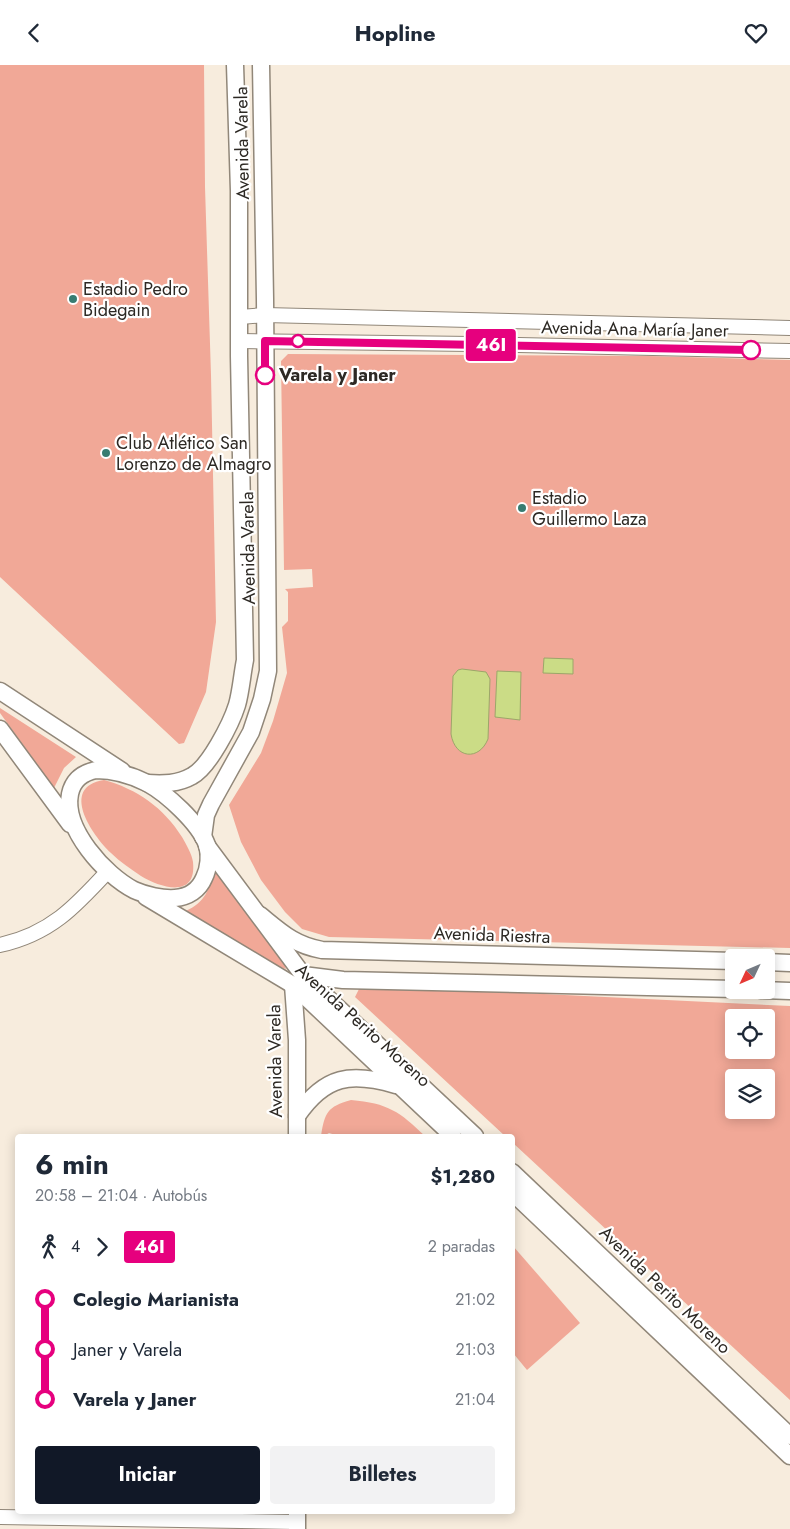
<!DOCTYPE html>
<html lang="es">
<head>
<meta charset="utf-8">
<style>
  body { margin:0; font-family:Jost,sans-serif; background:#f2f2f3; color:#1f2937; height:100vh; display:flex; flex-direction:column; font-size:19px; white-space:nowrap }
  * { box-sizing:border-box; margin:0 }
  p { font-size:16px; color:#747a83 }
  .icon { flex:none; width:28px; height:28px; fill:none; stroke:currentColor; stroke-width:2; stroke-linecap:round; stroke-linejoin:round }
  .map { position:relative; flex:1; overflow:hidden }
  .panel { position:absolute; left:15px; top:1069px; width:500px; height:380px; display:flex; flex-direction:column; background:#fff; border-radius:5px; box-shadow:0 2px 12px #0003 }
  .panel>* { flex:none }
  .badge { padding:0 10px; border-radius:4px; font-size:18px; line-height:32px }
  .needle { width:32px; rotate:226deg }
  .fabs { position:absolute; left:725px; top:884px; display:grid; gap:10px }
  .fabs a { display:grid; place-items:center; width:50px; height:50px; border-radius:5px; background:#fff; box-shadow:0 2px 12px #0003; font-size:25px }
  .map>.badge { position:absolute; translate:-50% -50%; box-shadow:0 0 0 2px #fff }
  .legs { display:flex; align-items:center; gap:8px; height:55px; padding:0 20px; font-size:16px }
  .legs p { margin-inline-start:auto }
  .summary { display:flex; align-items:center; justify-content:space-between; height:85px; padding:0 20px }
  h1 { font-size:28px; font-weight:700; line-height:38px }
  .cta { display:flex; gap:10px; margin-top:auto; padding:10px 20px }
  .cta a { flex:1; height:58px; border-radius:5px; background:#111827; color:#fff; font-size:20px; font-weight:700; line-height:58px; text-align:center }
  .cta a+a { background:#f2f2f3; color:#1f2937 }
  ul { padding:0 20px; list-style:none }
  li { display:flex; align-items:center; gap:18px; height:50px; font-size:19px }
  li i { display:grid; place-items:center; width:8px; height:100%; margin:0 6px; background:currentColor }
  li i::after { content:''; width:12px; height:12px; margin:-6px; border:4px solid; border-radius:50%; background:#fff }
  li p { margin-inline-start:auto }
  li:first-child i { background:linear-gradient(#0000 50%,currentColor 0) }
  li:last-child i { background:linear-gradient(currentColor 50%,#0000 0) }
  header { display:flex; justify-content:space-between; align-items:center; height:65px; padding:0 20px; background:#fff; font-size:22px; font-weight:700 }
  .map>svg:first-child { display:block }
  .green { fill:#f1a897; fill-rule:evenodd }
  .water { fill:#cbdc86; stroke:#9ca669 }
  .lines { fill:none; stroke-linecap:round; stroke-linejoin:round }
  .minor-casing { stroke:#918779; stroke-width:16 }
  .major-casing { stroke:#918779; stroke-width:19 }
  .minor { stroke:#fff; stroke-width:14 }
  .major { stroke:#fff; stroke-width:16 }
  .line-1-casing { stroke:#fff; stroke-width:11 }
  .line-1 { stroke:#e6007e; stroke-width:8 }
  .poi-dot { fill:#377c71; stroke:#fff; stroke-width:2 }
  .stop-1-dot { fill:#fff; stroke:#e6007e; stroke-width:2.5 }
  .labels { text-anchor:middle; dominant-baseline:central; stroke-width:4.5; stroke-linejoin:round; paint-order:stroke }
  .street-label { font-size:18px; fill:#2d2924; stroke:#fff }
  .poi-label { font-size:18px; fill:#2d2924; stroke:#fff; text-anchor:start }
  .stop-label { font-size:18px; font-weight:bold; fill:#2d2924; stroke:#fff; text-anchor:start }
</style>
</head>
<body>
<header><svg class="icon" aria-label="back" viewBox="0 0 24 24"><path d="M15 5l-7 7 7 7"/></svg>Hopline<svg class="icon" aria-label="heart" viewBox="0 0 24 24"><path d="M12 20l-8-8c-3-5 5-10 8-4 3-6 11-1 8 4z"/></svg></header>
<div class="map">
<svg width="790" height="1464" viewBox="0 0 790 1464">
  <rect width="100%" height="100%" fill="#f7ecdd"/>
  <!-- green -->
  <g class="green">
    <polygon points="0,0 204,0 205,122 211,310 216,557 206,627 184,678 179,679 0,512"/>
    <polygon points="288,289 649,291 790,295 790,883 329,872 302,864 285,847 261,815 241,777 229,740 261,688 273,656 287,608 282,562 288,556 288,527 285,524 313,522 312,504 284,505 281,296"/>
    <polygon points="0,643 76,692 64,703 54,723 0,648"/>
    <path d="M104 715C137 724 164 743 182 772 186 779 192 789 193 797 197 834 161 823 141 811 131 804 120 797 111 788 92 770 59 722 104 715Z"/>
    <path d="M215 805 282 893 286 904 266 897 181 848C204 839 208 828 215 805Z"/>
    <path d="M361 920 790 941V1335L513 1078 512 1071H505L355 932ZM734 952H766V985H734ZM734 1012H766V1045H734Z"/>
    <path d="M351 1035C388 1038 400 1047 425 1071H339L329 1068 324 1071H321C325 1047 327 1042 351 1035Z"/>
    <polygon points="513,1181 580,1258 527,1305 513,1288"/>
  </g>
  <!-- water -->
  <g class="water">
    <polygon points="544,593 573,594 573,609 543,608"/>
    <path d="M462 604 486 607 490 614 488 674C479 696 455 694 451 669L453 611 458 605Z"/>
    <polygon points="497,606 521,607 520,655 495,652"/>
  </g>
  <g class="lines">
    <defs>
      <g id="minor">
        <polyline points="240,252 265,250 790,263"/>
        <polyline points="239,276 472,279 790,286"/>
        <path d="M0 880C50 869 75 842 108 806"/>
        <polyline points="0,1452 297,1457"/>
      </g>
      <g id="major">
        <polyline points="0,626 122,706"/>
        <polyline points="0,664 70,759"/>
        <path d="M96 705C113 705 131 710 147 718 167 729 199 758 207 780 210 790 209 803 204 813 199 825 188 832 175 833 163 834 145 830 134 825 105 810 63 764 70 729 73 715 82 708 96 705Z"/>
        <path d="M147 718C163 719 178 719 192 711 209 702 231 659 237 640 241 626 242 610 245 595L239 291V126L235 0"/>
        <polyline points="203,772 206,750 211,739 251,667 262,634 268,606 265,234 261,0"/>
        <polyline points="207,781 303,910 475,1071"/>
        <polyline points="146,832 293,920 453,1071"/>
        <path d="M260 850C281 867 294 880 322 885L734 896"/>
        <polyline points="766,897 790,898"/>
        <polyline points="303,910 343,915 734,924"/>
        <polyline points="293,920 297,975 297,1071"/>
        <polyline points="761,925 790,926"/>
        <path d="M297 1051C325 1010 351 1007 396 1020"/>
        <polyline points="512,1107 790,1371"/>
        <polyline points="512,1127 790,1391"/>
        <polyline points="297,1464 297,1446"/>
      </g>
    </defs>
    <!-- minor casing -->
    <use href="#minor" class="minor-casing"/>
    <!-- major casing -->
    <use href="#major" class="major-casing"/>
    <!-- minor -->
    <use href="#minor" class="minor"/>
    <!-- major -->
    <use href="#major" class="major"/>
  </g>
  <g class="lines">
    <defs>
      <polyline id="line-1" points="265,310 265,276 751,285"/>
    </defs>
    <!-- line-1 casing -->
    <use href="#line-1" class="line-1-casing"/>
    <!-- line-1 -->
    <use href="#line-1" class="line-1"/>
  </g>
  <!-- markers -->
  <g class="poi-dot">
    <circle cx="73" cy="234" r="5"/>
    <circle cx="106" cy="388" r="5"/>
    <circle cx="522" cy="443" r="5"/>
  </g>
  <g class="stop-1-dot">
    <circle cx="298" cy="276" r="6"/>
    <circle cx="751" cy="285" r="9"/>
    <circle cx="265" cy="310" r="9"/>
  </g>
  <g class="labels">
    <!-- street labels -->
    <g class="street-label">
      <text transform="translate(242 78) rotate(-91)">Avenida Varela</text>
      <text transform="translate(635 264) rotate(1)">Avenida Ana María Janer</text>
      <text transform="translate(248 483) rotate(-91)">Avenida Varela</text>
      <text transform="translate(492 870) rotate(2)">Avenida Riestra</text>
      <text transform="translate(363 960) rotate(42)">Avenida Perito Moreno</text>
      <text transform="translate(275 996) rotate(-91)">Avenida Varela</text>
      <text transform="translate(665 1225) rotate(44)">Avenida Perito Moreno</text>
    </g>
    <!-- poi labels -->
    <g class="poi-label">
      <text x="83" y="224">Estadio Pedro<tspan x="83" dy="21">Bidegain</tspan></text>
      <text x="116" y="378">Club Atlético San<tspan x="116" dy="21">Lorenzo de Almagro</tspan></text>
      <text x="532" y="433">Estadio<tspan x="532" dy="21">Guillermo Laza</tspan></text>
    </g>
    <!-- stop labels -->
    <g class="stop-label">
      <text x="279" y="310">Varela y Janer</text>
    </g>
  </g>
</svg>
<div class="fabs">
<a><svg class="needle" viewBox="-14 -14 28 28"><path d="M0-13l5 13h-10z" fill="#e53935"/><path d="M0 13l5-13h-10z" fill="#747a83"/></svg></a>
<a><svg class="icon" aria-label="locate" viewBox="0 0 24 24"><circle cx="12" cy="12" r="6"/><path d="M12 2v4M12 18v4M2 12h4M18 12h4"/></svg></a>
<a><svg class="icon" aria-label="layers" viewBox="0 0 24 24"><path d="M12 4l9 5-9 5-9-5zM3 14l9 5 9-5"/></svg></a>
</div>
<b class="badge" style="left:491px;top:280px;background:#e6007e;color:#fff">46I</b>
<section class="panel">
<div class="summary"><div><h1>6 min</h1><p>20:58 – 21:04 · Autobús</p></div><b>$1,280</b></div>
<div class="legs"><svg class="icon" aria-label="walk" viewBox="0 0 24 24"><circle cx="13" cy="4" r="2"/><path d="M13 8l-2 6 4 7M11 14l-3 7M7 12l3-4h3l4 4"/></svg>4<svg class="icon" aria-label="forward" viewBox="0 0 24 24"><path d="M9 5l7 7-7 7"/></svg><b class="badge" style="background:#e6007e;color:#fff">46I</b><p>2 paradas</p></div>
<ul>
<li><i style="color:#e6007e"></i><b>Colegio Marianista</b><p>21:02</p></li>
<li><i style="color:#e6007e"></i><span>Janer y Varela</span><p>21:03</p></li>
<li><i style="color:#e6007e"></i><b>Varela y Janer</b><p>21:04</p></li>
</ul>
<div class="cta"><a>Iniciar</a><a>Billetes</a></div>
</section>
</div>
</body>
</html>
